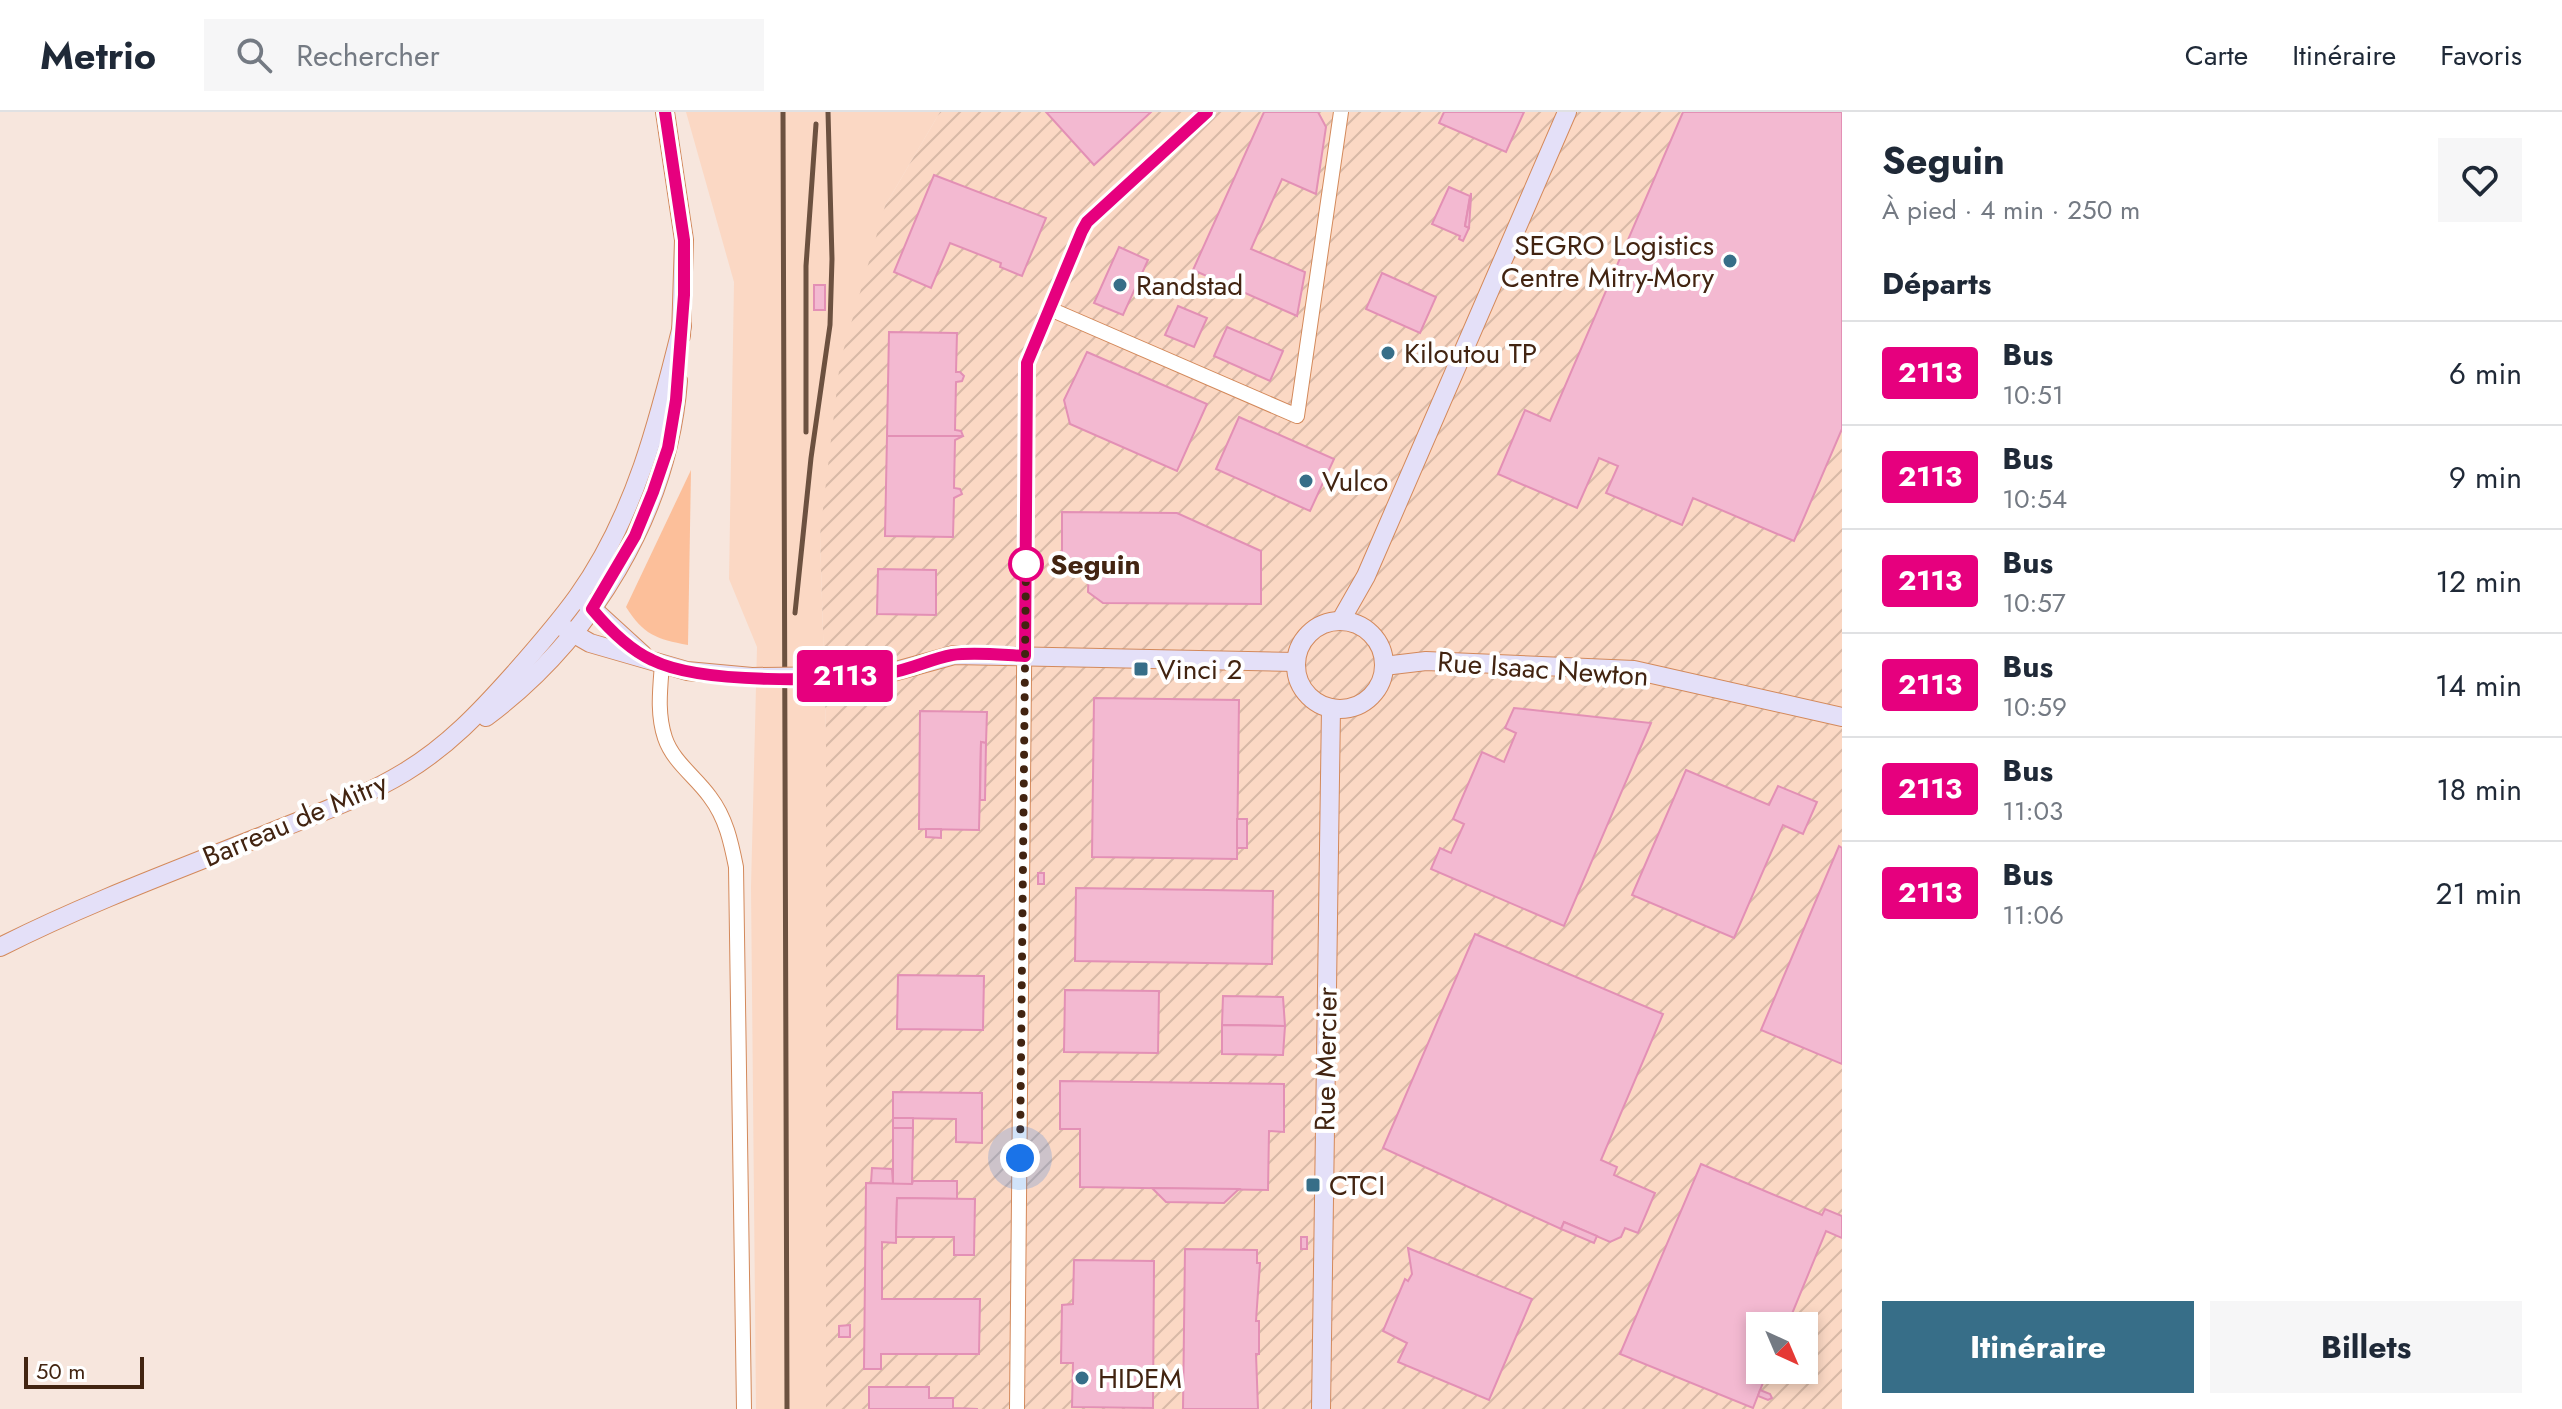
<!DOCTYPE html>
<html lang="fr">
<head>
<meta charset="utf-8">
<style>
  body { margin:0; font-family:Jost,sans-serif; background:#f6f6f7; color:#1f2937; height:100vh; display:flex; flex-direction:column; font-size:30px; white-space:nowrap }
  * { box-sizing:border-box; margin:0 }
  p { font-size:26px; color:#747a83 }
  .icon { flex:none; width:44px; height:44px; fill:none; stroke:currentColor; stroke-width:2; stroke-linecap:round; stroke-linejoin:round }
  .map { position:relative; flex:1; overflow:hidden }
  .side { display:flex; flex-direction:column; background:#fff; width:720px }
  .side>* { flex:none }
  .badge { padding:0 16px; border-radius:6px; font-size:28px; line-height:52px }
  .needle { width:52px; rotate:136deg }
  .buttons { position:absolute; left:1746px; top:1200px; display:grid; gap:16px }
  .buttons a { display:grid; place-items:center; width:72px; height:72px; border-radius:0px; background:#fff; box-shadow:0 4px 12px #0003; font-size:40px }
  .scale { position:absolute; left:24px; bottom:20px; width:120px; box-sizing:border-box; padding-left:8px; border:4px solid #422411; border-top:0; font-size:22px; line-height:28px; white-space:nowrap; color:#422411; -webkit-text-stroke:6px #fff; paint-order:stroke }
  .you { position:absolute; width:40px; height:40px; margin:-20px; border:6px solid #fff; border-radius:50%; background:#1a73e8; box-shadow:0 0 0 12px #1a73e833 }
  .map>.badge { position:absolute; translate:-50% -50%; box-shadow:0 0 0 4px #fff }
  h2 { padding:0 40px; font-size:30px; line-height:72px }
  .round { display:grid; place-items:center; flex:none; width:84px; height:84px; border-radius:0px; background:#f6f6f7 }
  .head { display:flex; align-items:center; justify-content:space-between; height:136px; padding:0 40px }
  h1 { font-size:38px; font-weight:700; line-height:60px }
  .cta { display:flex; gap:16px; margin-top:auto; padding:16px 40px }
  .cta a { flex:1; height:92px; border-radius:0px; background:#376e88; color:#fff; font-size:32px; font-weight:700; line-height:92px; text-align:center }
  .cta a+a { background:#f6f6f7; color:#1f2937 }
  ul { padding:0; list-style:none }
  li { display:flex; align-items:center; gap:24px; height:104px; padding:0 40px; border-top:2px solid #e0e1e3 }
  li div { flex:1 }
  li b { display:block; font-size:30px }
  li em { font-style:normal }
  li .badge { min-width:88px; font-weight:700; text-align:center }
  header { display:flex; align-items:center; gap:48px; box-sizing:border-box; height:112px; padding:0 40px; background:#fff; border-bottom:2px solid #e0e1e3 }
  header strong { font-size:38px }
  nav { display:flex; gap:44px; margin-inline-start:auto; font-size:28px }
  .search { width:560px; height:72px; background:#f6f6f7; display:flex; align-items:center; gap:20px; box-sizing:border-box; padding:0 28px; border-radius:0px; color:#747a83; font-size:30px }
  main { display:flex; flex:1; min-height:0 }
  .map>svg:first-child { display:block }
  .built { fill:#fbd8c4 }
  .industrial { fill:url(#industrial-furrows); fill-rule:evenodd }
  .green { fill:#fcbf9a }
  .building { fill:#f3b9d1; stroke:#e390b5; stroke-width:2 }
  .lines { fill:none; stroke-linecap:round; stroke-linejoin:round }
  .street-casing { stroke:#d3895b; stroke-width:16 }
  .secondary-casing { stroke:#d3895b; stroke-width:20 }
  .street { stroke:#fff; stroke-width:14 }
  .secondary { stroke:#e4e0f8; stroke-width:18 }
  .rail { stroke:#6c5140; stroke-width:5 }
  .secondary-bridge-casing { stroke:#d3895b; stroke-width:20; stroke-linecap:butt }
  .secondary-bridge { stroke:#e4e0f8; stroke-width:18 }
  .line-casing { stroke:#fff; stroke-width:18 }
  .line { stroke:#e6007e; stroke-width:12 }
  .walk { stroke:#422411; stroke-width:8; stroke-dasharray:0 14.4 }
  .poi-dot { fill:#376e88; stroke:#fff; stroke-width:3 }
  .stop-dot { fill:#fff; stroke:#e6007e; stroke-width:4 }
  .labels { text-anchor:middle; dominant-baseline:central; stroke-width:8; stroke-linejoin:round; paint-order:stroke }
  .poi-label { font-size:28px; fill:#422411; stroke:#fff; text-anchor:start }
  .stop-label { font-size:28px; font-weight:bold; fill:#422411; stroke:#fff; text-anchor:start }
  .street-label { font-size:28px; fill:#422411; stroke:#fff }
</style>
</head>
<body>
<header>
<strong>Metrio</strong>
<div class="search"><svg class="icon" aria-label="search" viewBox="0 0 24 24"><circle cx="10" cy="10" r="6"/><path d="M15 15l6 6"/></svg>Rechercher</div>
<nav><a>Carte</a><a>Itinéraire</a><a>Favoris</a></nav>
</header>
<main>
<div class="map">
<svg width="1842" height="1297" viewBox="0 0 1842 1297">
  <defs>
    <pattern id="industrial-furrows" width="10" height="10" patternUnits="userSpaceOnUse" patternTransform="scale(2)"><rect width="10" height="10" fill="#fbd8c4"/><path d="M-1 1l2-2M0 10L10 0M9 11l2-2" fill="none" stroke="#d8b9a7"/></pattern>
  </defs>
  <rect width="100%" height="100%" fill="#f7e6dd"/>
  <!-- built -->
  <polygon class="built" points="686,0 940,0 885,94 820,423 826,619 826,1297 756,1297 751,775 757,535 729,467 734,170"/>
  <!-- industrial -->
  <path class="industrial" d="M940 0H1842V1297H826V619L820 423 840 250 885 94ZM1760 1214H1804V1258H1760Z"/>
  <!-- green -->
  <path class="green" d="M691 358 688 533C656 527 644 523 626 495Z"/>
  <!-- building -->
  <g class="building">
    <polygon points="1046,0 1151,0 1094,53"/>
    <polygon points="1264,0 1318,0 1326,15 1316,82 1282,67 1251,137 1305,160 1297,204 1193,158"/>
    <polygon points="1444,0 1524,0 1506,40 1439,11"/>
    <polygon points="1683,0 1842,0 1842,317 1794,429 1693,386 1682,413 1606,381 1618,354 1599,346 1577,396 1498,362 1525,298 1550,309"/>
    <polygon points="934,63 1046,106 1022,164 1000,155 1001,151 950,131 931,176 894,160"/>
    <polygon points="1449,75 1470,84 1465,114 1469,116 1463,129 1459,127 1460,124 1432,112"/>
    <polygon points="1471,81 1471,85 1469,116 1465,114"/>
    <polygon points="1119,135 1148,148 1123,203 1094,191"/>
    <polygon points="1382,161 1436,185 1420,221 1366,197"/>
    <rect x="814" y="173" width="11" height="25"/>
    <polygon points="1178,194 1207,206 1194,235 1165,223"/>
    <polygon points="1227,215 1283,239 1270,269 1214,244"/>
    <polygon points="889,220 957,221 956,260 960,260 964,264 962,269 956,270 955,318 961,319 963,324 887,324"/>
    <polygon points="1087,240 1207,292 1177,359 1070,312 1064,288"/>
    <polygon points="1239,305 1334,347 1310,399 1216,357"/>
    <polygon points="887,324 963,324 955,328 954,376 960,377 962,382 954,386 953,425 885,424"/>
    <polygon points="1062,400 1177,401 1261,439 1261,492 1103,491 1088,480 1089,451 1062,451"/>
    <polygon points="878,457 936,458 936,503 877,502"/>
    <polygon points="1094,586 1239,588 1237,747 1092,745"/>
    <polygon points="1514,596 1651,611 1564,814 1431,757 1440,736 1451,741 1464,712 1453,707 1482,640 1504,650 1516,621 1505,616"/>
    <polygon points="920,599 987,600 986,631 981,630 979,718 919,717"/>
    <polygon points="981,630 986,631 985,688 980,688"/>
    <polygon points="1686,658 1769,693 1778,674 1817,690 1803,722 1783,713 1734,826 1632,783"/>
    <rect x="1237" y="707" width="10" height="29"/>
    <polygon points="926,717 941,717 941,726 926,725"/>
    <polygon points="1839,734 1842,736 1842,952 1761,918"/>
    <rect x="1038" y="761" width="6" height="11"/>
    <polygon points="1076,776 1273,779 1272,852 1075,849"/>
    <polygon points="1475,822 1663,902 1601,1048 1617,1055 1614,1063 1655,1081 1638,1121 1625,1116 1621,1125 1610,1130 1564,1110 1561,1117 1383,1036"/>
    <polygon points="898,863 984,864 983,918 897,917"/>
    <polygon points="1065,878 1159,879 1158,941 1064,940"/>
    <polygon points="1223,884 1283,885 1285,914 1222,913"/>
    <polygon points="1222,913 1285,914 1283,943 1222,942"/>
    <polygon points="1060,969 1284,972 1284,1020 1269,1019 1268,1078 1080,1075 1080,1017 1060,1017"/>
    <polygon points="893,980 982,981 982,1031 956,1030 956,1007 893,1006"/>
    <rect x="893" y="1006" width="20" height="10"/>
    <polygon points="893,1016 913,1016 912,1072 893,1072"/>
    <polygon points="1701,1052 1822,1103 1825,1097 1842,1104 1842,1126 1826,1119 1787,1214 1760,1214 1760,1258 1768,1258 1753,1296 1620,1242"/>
    <polygon points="872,1056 892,1057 893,1072 871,1071"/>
    <polygon points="913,1069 957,1069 957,1087 897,1086 896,1131 882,1130 882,1187 980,1187 979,1242 881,1242 881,1257 864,1257 866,1071 912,1072"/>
    <polygon points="1152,1076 1239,1077 1224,1091 1166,1090"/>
    <polygon points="897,1086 975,1087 974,1143 954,1143 954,1125 896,1125"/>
    <polygon points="1564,1110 1597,1124 1594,1131 1561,1117"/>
    <rect x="1301" y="1125" width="6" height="12"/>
    <polygon points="1408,1136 1532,1187 1489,1288 1398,1250 1407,1231 1383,1219 1405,1167 1408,1169 1412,1162"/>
    <polygon points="1185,1137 1257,1138 1257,1151 1260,1151 1256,1209 1259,1209 1259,1242 1256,1242 1258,1297 1183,1297"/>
    <polygon points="1074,1148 1154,1149 1153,1296 1072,1295 1073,1251 1061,1251 1062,1193 1073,1192"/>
    <polygon points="1789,1207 1800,1211 1802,1214 1787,1213"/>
    <polygon points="850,1213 850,1225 839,1225 839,1214"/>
    <polygon points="869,1275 929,1275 929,1286 953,1286 953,1296 978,1297 869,1297"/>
    <polygon points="1760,1278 1770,1282 1772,1286 1768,1288 1758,1284"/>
  </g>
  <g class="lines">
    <defs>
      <g id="street">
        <polyline points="1050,197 1297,304 1341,0"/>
        <path d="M662 552C660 578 657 602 665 626 673 650 696 665 710 685 726 706 731 730 736 755L744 1297"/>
        <polyline points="1017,1297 1027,251 1082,119 1087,110 1207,0"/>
      </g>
      <g id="secondary">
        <polyline points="665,0 684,128 681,224"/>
        <polyline points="585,490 643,543"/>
        <polyline points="1341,508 1366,464 1567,0"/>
        <circle cx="1340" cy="553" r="44"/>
        <polyline points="564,516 590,531 687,559 752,565"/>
        <polyline points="1384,554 1426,549 1634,558 1842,605"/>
        <polyline points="843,564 889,561 954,543 1296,550"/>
        <path d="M486 605C591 527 668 401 678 269"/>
        <path d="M0 835C85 792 174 759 262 724 310 704 361 687 405 660 448 634 480 600 513 563 535 538 558 512 578 484 635 404 659 308 682 214"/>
        <polyline points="1321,1297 1331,596"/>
      </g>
    </defs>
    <!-- street casing -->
    <use href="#street" class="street-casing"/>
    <!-- secondary casing -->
    <use href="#secondary" class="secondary-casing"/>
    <!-- street -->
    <use href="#street" class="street"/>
    <!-- secondary -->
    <use href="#secondary" class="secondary"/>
    <!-- rail -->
    <g class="rail">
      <polyline points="783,0 787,1297"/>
      <polyline points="806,320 806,154 816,12"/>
      <polyline points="795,501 811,346 830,213 832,147 828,0"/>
    </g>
    <defs>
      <polyline id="secondary-bridge" points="752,565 843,564"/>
    </defs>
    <!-- secondary-bridge casing -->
    <use href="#secondary-bridge" class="secondary-bridge-casing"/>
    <!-- secondary-bridge -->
    <use href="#secondary-bridge" class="secondary-bridge"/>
  </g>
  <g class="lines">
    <defs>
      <path id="line" d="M665 0 684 128V183L676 288 668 336 653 380 635 424 592 497C608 516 630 538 652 548 702 573 831 569 888 561 910 558 930 547 952 543 975 540 1002 543 1025 544L1027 251 1082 119 1087 110 1207 0"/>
    </defs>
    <!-- line casing -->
    <use href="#line" class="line-casing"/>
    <!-- line -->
    <use href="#line" class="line"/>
    <!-- walk -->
    <polyline class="walk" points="1020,1046 1026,452"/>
  </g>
  <!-- markers -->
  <g class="poi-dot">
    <circle cx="1730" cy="149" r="8"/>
    <circle cx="1120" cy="173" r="8"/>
    <circle cx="1388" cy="241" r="8"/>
    <circle cx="1306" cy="369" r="8"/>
    <rect x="1133" y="549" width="16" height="16" rx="4"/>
    <rect x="1305" y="1065" width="16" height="16" rx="4"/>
    <circle cx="1082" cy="1266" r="8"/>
  </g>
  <circle class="stop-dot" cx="1026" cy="452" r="16"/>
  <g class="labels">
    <!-- poi labels -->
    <g class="poi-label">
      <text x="1714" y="133" text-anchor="end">SEGRO Logistics<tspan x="1714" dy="32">Centre Mitry-Mory</tspan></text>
      <text x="1136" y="173">Randstad</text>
      <text x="1404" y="241">Kiloutou TP</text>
      <text x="1322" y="369">Vulco</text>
      <text x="1157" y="557">Vinci 2</text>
      <text x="1329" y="1073">CTCI</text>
      <text x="1098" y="1266">HIDEM</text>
    </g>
    <!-- stop labels -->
    <g class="stop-label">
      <text x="1050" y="452">Seguin</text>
    </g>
    <!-- street labels -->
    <g class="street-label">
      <text transform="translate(1543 557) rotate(4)">Rue Isaac Newton</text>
      <text transform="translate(295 708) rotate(-23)">Barreau de Mitry</text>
      <text transform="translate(1326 947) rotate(-89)">Rue Mercier</text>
    </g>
  </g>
</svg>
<div class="buttons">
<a><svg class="needle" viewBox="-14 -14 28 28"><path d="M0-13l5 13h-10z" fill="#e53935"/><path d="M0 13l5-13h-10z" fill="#747a83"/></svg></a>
</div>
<div class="scale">50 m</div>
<div class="you" style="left:1020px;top:1046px"></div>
<b class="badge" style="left:845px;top:564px;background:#e6007e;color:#fff">2113</b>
</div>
<section class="side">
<div class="head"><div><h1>Seguin</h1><p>À pied · 4 min · 250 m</p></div><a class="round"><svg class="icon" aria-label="heart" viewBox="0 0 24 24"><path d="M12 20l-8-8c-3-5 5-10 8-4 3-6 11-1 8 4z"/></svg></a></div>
<h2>Départs</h2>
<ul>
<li><span class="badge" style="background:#e6007e;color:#fff">2113</span><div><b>Bus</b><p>10:51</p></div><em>6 min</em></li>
<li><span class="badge" style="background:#e6007e;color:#fff">2113</span><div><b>Bus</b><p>10:54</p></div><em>9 min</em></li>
<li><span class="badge" style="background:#e6007e;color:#fff">2113</span><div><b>Bus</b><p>10:57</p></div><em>12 min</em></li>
<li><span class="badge" style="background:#e6007e;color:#fff">2113</span><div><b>Bus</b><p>10:59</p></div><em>14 min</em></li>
<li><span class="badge" style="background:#e6007e;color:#fff">2113</span><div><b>Bus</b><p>11:03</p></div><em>18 min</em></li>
<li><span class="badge" style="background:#e6007e;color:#fff">2113</span><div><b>Bus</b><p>11:06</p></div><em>21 min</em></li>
</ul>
<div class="cta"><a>Itinéraire</a><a>Billets</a></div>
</section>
</main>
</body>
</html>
